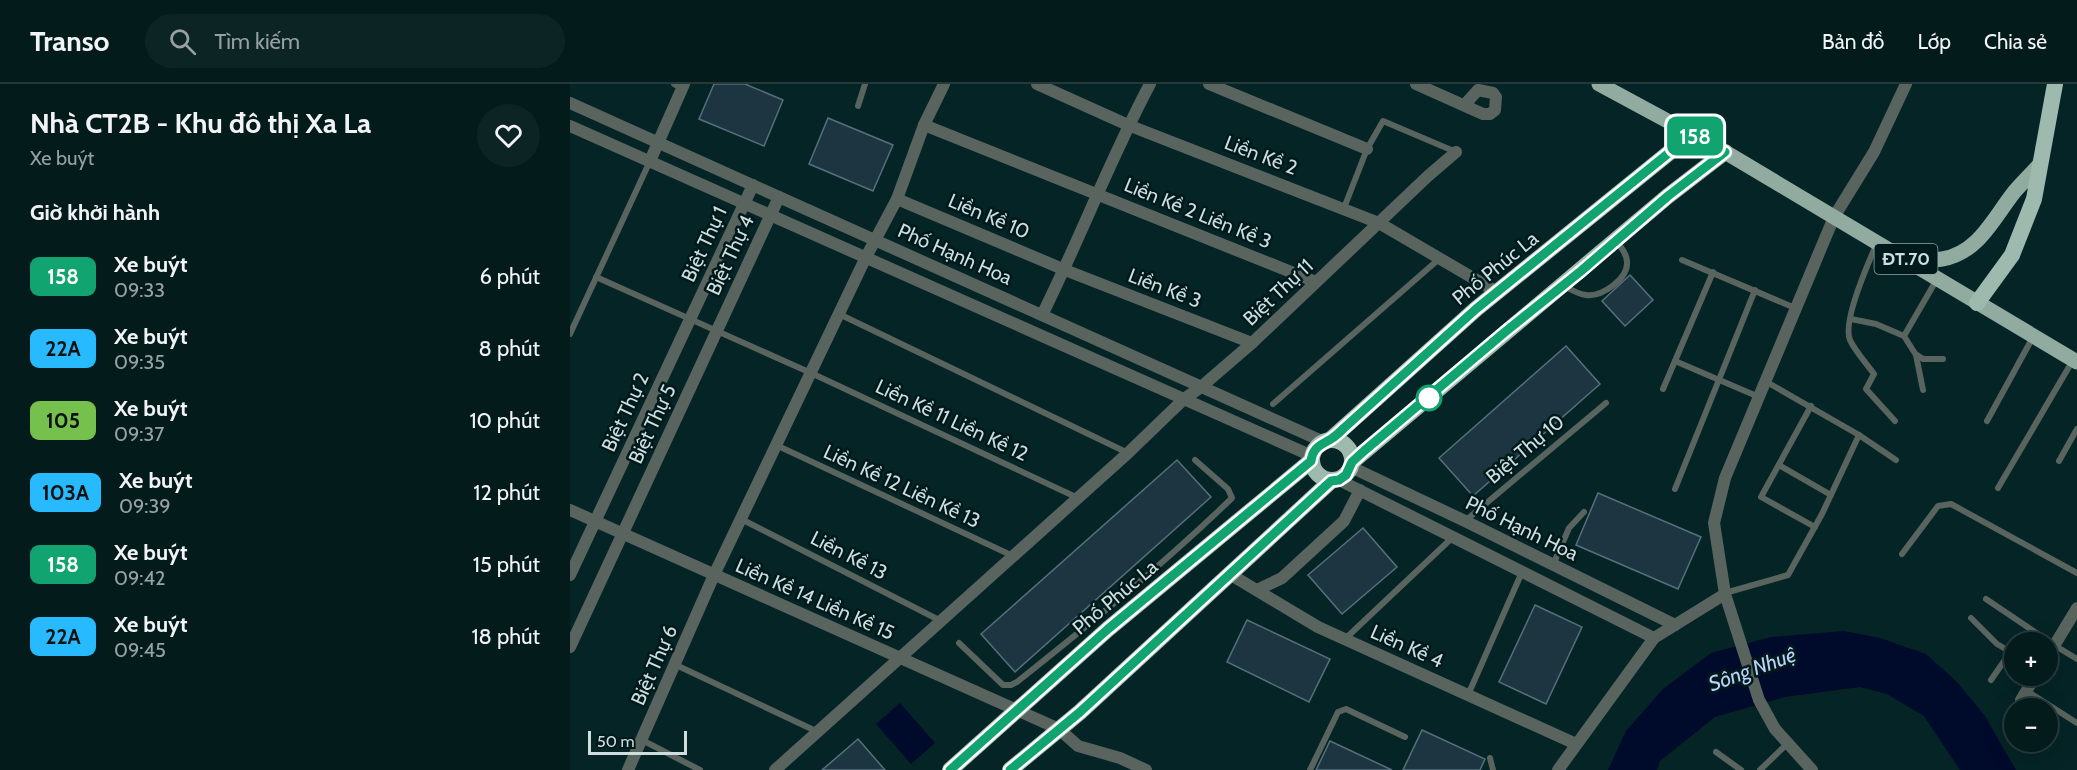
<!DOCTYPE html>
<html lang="vi">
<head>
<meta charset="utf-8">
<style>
  body { margin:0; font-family:Cabin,sans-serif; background:#0d2425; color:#f1f3f6; height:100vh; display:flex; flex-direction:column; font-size:22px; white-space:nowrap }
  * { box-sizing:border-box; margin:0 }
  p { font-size:20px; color:#97a1a3 }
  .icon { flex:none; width:33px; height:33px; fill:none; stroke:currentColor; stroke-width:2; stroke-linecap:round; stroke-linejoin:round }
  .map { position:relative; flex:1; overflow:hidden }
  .details { display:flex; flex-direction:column; background:#041b1c; width:570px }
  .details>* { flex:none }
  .badge { padding:0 12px; border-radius:9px; font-size:21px; line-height:39px }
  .tools { position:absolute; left:1434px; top:548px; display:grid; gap:12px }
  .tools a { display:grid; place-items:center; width:54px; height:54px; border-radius:50%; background:#041b1c; box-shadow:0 6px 24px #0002,0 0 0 2px #25393b; font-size:30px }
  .scale { position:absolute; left:18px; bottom:15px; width:99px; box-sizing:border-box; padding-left:6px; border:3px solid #cededf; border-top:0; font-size:16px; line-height:21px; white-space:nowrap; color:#cededf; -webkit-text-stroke:4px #001a1c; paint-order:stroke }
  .map>.badge { position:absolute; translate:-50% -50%; box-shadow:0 0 0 3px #fff }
  h2 { padding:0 30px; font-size:22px; line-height:54px }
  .round { display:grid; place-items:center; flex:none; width:63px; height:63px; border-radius:32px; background:#0d2425 }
  .summary { display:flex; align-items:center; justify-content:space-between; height:102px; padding:0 30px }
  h1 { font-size:28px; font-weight:700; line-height:45px }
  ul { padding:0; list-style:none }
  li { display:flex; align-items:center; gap:18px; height:72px; padding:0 30px }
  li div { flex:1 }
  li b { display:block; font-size:22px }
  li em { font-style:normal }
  li .badge { min-width:66px; font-weight:700; text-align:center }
  header { display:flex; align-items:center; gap:36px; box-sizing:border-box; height:84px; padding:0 30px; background:#041b1c; border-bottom:2px solid #25393b }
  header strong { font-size:28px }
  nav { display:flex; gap:33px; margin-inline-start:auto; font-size:21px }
  .search { width:420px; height:54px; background:#0d2425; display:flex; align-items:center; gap:15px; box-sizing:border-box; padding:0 21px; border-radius:33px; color:#97a1a3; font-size:22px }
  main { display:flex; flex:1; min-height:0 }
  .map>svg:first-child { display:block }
  .water { fill:#000a2a }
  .building { fill:#1d3540; stroke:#566f7c; stroke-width:1.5 }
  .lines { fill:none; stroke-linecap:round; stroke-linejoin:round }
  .service { stroke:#59645f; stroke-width:6 }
  .minor { stroke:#59645f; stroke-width:12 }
  .primary { stroke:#92aba0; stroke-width:15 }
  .trunk { stroke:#9eb9ad; stroke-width:16 }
  .line-casing { stroke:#fff; stroke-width:14 }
  .line { stroke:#11a471; stroke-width:9 }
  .stop-dot { fill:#fff; stroke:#11a471; stroke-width:3 }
  .labels { text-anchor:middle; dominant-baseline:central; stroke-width:5; stroke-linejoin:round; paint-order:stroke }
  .shield { fill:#001a1c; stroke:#90a3a4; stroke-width:1.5 }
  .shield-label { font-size:18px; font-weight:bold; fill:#cededf }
  .street-label { font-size:20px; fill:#cededf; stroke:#001a1c }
  .water-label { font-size:21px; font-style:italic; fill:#bcd2f9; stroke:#001a1c }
</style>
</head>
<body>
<header>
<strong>Transo</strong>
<div class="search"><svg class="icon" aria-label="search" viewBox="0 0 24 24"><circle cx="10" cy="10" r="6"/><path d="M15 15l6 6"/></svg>Tìm kiếm</div>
<nav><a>Bản đồ</a><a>Lớp</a><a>Chia sẻ</a></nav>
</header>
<main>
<section class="details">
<div class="summary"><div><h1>Nhà CT2B - Khu đô thị Xa La</h1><p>Xe buýt</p></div><a class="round"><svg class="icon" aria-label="heart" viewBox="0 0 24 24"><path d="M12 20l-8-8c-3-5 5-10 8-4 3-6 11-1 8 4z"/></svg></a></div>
<h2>Giờ khởi hành</h2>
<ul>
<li><span class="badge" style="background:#11a471;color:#fff">158</span><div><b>Xe buýt</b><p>09:33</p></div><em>6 phút</em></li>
<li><span class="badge" style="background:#27baff;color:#111">22A</span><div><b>Xe buýt</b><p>09:35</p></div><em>8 phút</em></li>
<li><span class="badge" style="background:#76c04d;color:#111">105</span><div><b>Xe buýt</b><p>09:37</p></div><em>10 phút</em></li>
<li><span class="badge" style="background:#27baff;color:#111">103A</span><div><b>Xe buýt</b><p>09:39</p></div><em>12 phút</em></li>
<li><span class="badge" style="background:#11a471;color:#fff">158</span><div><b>Xe buýt</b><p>09:42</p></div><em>15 phút</em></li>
<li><span class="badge" style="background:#27baff;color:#111">22A</span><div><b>Xe buýt</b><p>09:45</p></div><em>18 phút</em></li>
</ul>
</section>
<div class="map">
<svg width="1507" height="686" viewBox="0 0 1507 686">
  <rect width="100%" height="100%" fill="#052425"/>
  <!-- water -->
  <g class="water">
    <polygon points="1274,547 1310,554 1356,570 1386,597 1415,632 1446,686 1390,686 1354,632 1317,610 1290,603 1215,613 1145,633 1090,677 1087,686 1038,686 1056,647 1093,605 1141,569 1201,553"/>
    <polygon points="330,619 365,659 341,680 306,640"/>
  </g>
  <!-- building -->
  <g class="building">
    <polygon points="144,0 175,0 213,16 194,62 129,35"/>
    <polygon points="258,34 323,61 303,107 239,80"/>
    <polygon points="1060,191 1083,216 1055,242 1032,217"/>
    <polygon points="996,262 1030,300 903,412 869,374"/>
    <polygon points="607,376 641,413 445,588 411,550"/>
    <polygon points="1028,409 1131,453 1108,505 1006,461"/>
    <polygon points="793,444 827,483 772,530 738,491"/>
    <polygon points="965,521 1012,543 976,620 929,598"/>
    <polygon points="677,536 760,575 739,618 657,578"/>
    <polygon points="852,646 915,675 910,686 833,686"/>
    <polygon points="288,655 315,686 252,686"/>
    <polygon points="760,657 822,686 746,686"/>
  </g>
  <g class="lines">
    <!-- service -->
    <g class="service">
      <polyline points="104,0 112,4"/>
      <polyline points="288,22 295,0"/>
      <polyline points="774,124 797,65 813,37 886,68"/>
      <path d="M1307 159C1299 177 1272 238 1280 256 1285 267 1296 279 1304 290L1296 305 1325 337"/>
      <polyline points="1112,176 1225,224"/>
      <polyline points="26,193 241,289 508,414"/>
      <path d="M994 202C1001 206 1008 210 1016 211 1032 213 1058 195 1057 178 1057 170 1051 163 1046 157"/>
      <polyline points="269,230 558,369"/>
      <polyline points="1281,235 1306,240 1334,252"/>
      <polyline points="0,250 80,77"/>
      <polyline points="1334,252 1367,195"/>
      <polyline points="1334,252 1346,271 1353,306"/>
      <polyline points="1347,271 1353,275 1373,275"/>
      <polyline points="1105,277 1189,313"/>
      <polyline points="1093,305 1143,188"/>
      <polyline points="703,320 869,175"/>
      <polyline points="1241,322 1191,413 1245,443"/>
      <polyline points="1417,337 1463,253"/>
      <polyline points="1289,351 1326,376"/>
      <polyline points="206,361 443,472"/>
      <polyline points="1489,377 1507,345"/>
      <polyline points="1209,381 1261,411"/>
      <polyline points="1428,404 1503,276"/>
      <polyline points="1105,405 1185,206"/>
      <polyline points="171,435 371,537"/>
      <polyline points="895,437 1036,319"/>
      <polyline points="1332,470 1368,422 1381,420 1507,489"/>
      <polyline points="983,481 999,444 1014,428"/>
      <polyline points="1155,509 1218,491 1252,430 1289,351 1195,297"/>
      <polyline points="1416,515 1484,561 1507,575"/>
      <polyline points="1401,534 1427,560 1444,570"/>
      <polyline points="775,555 883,453"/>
      <path d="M389 559 433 601H441L447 598C521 539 594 480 662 414L658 405 625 376"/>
      <polyline points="106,581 248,648"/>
      <polyline points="1421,596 1441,567"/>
      <polyline points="1457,607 1507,639"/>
      <polyline points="898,611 952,488"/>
      <polyline points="72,656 130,686"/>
      <polyline points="1146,668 1171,686"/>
      <polyline points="920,674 923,686"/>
      <polyline points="740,686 768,628 776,625 835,653"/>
      <polyline points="1190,686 1218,659"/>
    </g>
    <!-- minor -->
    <g class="minor">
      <polyline points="467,0 558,41 809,139 927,208"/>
      <polyline points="639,0 797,65"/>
      <polyline points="846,0 913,30 920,30 925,26 926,13 923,9 908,6 898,17 899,24"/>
      <polyline points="0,19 754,358"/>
      <polyline points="354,41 746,198"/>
      <polyline points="0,42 742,372"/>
      <polyline points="80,77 114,0"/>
      <polyline points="327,115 495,186 682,259"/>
      <path d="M472 231C510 155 540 75 580 0"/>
      <polyline points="781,383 895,437 1105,541"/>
      <polyline points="769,396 1084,554"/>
      <polyline points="0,426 489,645 508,662 550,674 576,686"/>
      <polyline points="658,489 748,543 1006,660"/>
      <polyline points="0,491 183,101"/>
      <polyline points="687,506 712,494 774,437 790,406"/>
      <polyline points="0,563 209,113"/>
      <polyline points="1478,572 1507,524"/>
      <polyline points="1451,616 1466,591"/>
      <polyline points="58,686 144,491 296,173 327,115 354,41 374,0"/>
      <polyline points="205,686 558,369 614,315 631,303 682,259 858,92 886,68"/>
      <polyline points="988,686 1084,554 1155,510"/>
      <polyline points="1242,686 1205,645 1189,616 1155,510 1144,439 1155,394 1264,133 1304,68 1336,0"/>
    </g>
    <!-- primary -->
    <g class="primary">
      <polyline points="1029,0 1155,68 1507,278"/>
      <path d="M1336 170C1348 173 1360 177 1372 175 1409 169 1424 133 1445 107 1453 98 1462 89 1470 80"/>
    </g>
    <!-- trunk -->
    <g class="trunk">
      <polyline points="1407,219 1442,171 1464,115 1485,0"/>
      <circle cx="762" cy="376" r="20"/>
      <polyline points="760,356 906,225 1121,51"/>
      <polyline points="782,378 1098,112 1155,68"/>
      <polyline points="380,686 538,545 741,377"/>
      <polyline points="440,686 510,628 761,397"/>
    </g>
  </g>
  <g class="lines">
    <defs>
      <path id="line" d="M380 686 538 545 741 377C743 363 751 361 761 355 766 352 770 348 774 344L906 225 1121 51 1155 68 1098 112 1011 187 935 248 794 367 782 378 776 391 769 396 761 397 510 628 440 686"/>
    </defs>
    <!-- line casing -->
    <use href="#line" class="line-casing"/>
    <!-- line -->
    <use href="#line" class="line"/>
  </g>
  <!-- markers -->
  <circle class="stop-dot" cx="859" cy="314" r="12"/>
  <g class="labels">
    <!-- shield labels -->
    <rect class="shield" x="1304.5" y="160" width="63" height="30" rx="4.5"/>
    <g class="shield-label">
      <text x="1336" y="175">ĐT.70</text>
    </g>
    <!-- street labels -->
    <g class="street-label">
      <text transform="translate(691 71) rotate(21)">Liền Kề 2</text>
      <text transform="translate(628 129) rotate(22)">Liền Kề 2 Liền Kề 3</text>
      <text transform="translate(419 132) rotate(23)">Liền Kề 10</text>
      <text transform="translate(134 160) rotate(-65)">Biệt Thự 1</text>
      <text transform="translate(385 170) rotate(24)">Phố Hạnh Hoa</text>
      <text transform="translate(160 171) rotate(-65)">Biệt Thự 4</text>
      <text transform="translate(925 184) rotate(-39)">Phố Phúc La</text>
      <text transform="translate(595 204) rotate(21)">Liền Kề 3</text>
      <text transform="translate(708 208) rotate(-43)">Biệt Thự 11</text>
      <text transform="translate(55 328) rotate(-65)">Biệt Thự 2</text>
      <text transform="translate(382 336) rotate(25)">Liền Kề 11 Liền Kề 12</text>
      <text transform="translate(82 340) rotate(-65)">Biệt Thự 5</text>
      <text transform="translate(955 365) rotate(-40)">Biệt Thự 10</text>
      <text transform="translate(332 402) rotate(25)">Liền Kề 12 Liền Kề 13</text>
      <text transform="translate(952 444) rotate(26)">Phố Hạnh Hoa</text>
      <text transform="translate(279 471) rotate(27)">Liền Kề 13</text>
      <text transform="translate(545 513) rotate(-40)">Phố Phúc La</text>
      <text transform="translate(245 515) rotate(24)">Liền Kề 14 Liền Kề 15</text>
      <text transform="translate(837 562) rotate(24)">Liền Kề 4</text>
      <text transform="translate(84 581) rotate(-66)">Biệt Thự 6</text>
    </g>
    <!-- water labels -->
    <g class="water-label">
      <text transform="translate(1182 585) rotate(-20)">Sông Nhuệ</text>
    </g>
  </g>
</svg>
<div class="tools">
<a>+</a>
<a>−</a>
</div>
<div class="scale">50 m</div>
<b class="badge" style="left:1125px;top:52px;background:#11a471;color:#fff">158</b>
</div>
</main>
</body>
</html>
